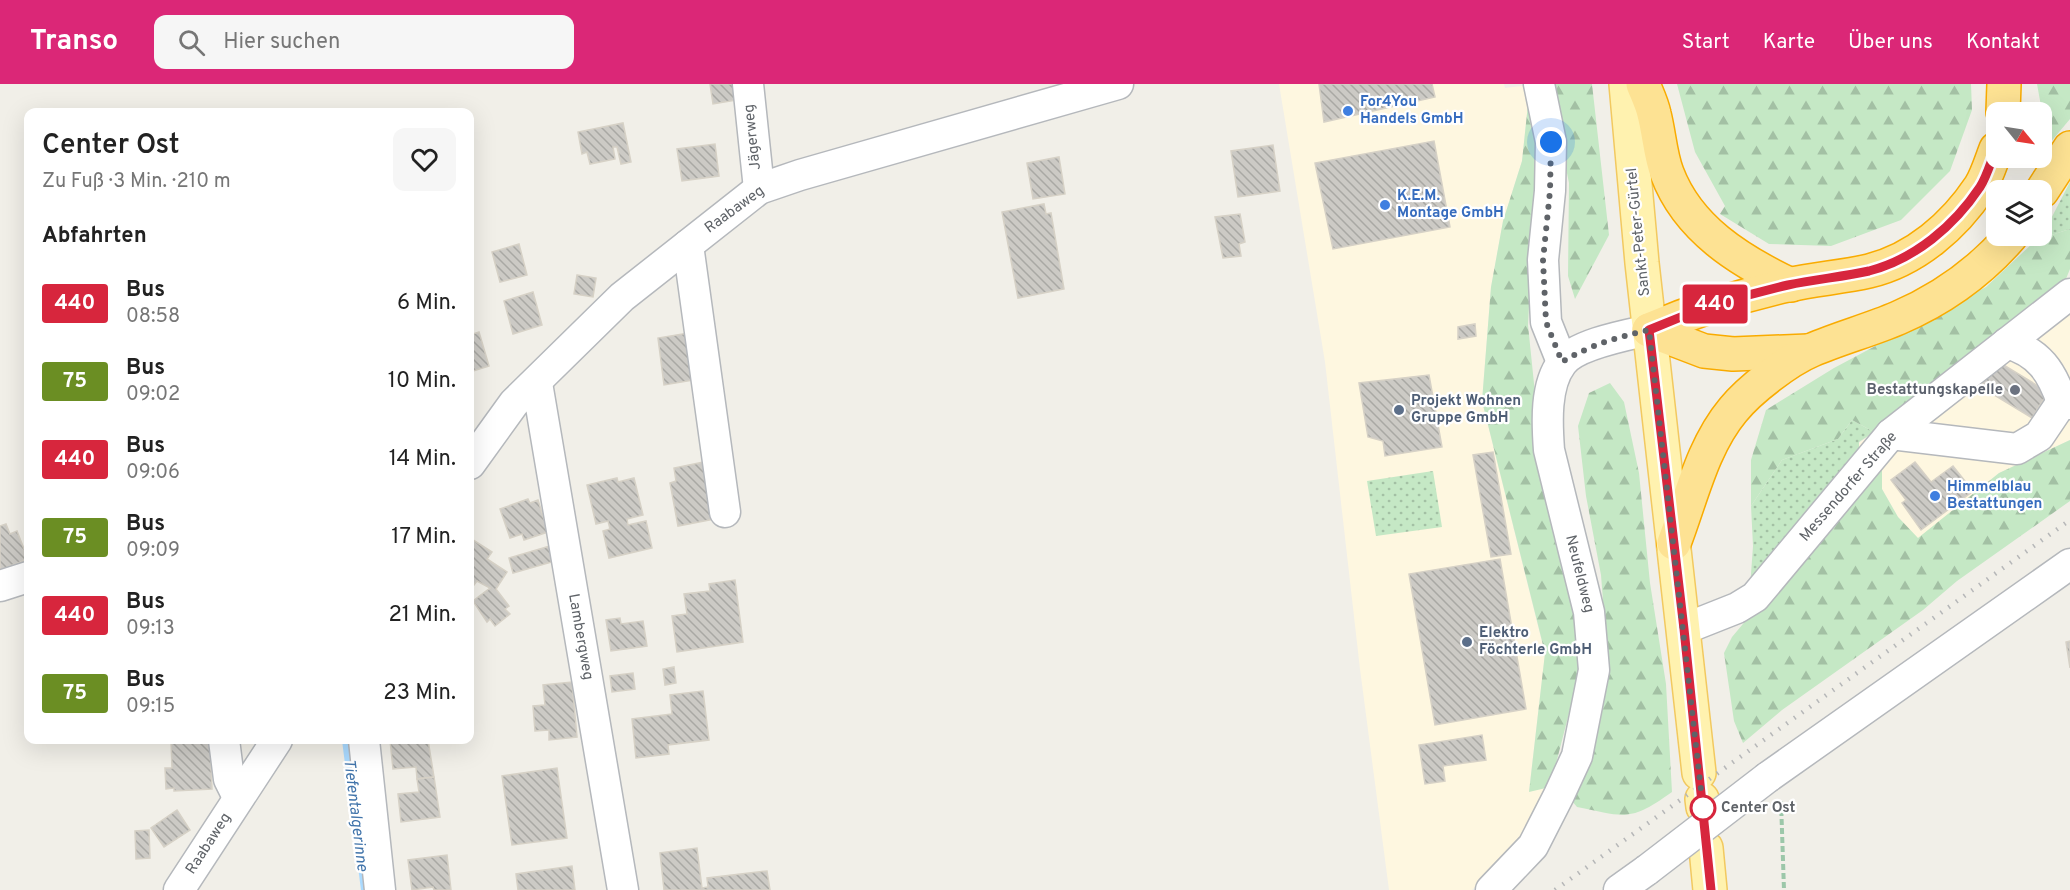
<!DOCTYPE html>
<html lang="de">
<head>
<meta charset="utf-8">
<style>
  body { margin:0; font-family:Overpass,sans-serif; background:#f6f6f6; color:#222; height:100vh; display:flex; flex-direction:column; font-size:22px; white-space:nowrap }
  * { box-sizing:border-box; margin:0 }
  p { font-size:20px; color:#767676 }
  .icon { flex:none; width:33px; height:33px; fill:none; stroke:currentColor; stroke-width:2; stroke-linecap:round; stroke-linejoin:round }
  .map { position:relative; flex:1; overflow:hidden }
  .drawer { position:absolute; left:24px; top:24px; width:450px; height:636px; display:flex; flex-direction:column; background:#fff; border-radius:12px; box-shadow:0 6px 24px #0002 }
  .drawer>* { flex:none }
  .badge { padding:0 12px; border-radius:4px; font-size:21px; line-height:39px }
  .needle { width:39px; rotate:120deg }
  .buttons { position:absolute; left:1986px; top:18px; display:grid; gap:12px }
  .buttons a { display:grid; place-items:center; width:66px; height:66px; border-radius:12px; background:#fff; box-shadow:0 6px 24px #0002; font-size:30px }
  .you { position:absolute; width:30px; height:30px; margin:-15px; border:4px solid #fff; border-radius:50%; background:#1a73e8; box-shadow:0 0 0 9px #1a73e833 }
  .map>.badge { position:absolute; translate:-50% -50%; box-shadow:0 0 0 3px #fff }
  h2 { padding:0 18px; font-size:22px; line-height:54px }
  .round { display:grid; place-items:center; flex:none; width:63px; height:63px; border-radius:12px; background:#f6f6f6 }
  .head { display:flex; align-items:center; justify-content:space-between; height:102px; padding:0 18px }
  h1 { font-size:28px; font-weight:600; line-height:45px }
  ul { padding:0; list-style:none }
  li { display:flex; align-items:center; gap:18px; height:78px; padding:0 18px }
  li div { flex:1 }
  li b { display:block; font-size:22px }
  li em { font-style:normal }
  li .badge { min-width:66px; font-weight:700; text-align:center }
  header { display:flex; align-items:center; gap:36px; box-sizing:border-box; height:84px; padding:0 30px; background:#db2777; color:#fff }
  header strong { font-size:28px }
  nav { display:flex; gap:33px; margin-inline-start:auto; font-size:21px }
  .search { width:420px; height:54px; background:#f6f6f6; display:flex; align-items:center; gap:15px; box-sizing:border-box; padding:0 21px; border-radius:12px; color:#767676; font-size:22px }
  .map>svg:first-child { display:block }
  .commercial { fill:#fef7e0 }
  .grass { fill:url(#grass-dots) }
  .forest { fill:url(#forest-firs) }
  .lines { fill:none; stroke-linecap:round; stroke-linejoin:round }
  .stream { stroke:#aadaff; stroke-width:8 }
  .building { fill:url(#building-back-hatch); stroke:#d6d1c6; stroke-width:1.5 }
  .minor-casing { stroke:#b5b8bc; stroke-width:33 }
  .major-casing { stroke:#f2c960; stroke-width:36 }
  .highway-casing { stroke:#f9ab00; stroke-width:36 }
  .path { stroke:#9cc7a9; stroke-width:4; stroke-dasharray:6 3; stroke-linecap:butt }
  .minor { stroke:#fff; stroke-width:30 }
  .major { stroke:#fff2af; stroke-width:33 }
  .highway { stroke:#fde293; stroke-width:33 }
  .rail { stroke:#b6b7b8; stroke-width:4.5; stroke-dasharray:1.5 8; stroke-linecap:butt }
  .minor-bridge-casing { stroke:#b5b8bc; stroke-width:33; stroke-linecap:butt }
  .minor-bridge { stroke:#fff; stroke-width:30 }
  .line-casing { stroke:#fff; stroke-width:14 }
  .line { stroke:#d7263d; stroke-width:9 }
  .walk { stroke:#5f6368; stroke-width:6; stroke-dasharray:0 10.8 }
  .shop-dot { fill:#3f7fe0; stroke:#fff; stroke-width:2 }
  .worship-dot { fill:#6b7280; stroke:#fff; stroke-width:2 }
  .service-dot { fill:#5c6f8a; stroke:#fff; stroke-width:2 }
  .stop-dot { fill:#fff; stroke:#d7263d; stroke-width:3 }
  .labels { text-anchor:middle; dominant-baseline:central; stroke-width:4.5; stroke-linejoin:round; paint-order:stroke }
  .shop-label { font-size:15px; font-weight:bold; fill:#366cbe; stroke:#fff; text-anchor:start }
  .street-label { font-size:15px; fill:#5f6368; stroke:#fff }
  .worship-label { font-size:15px; font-weight:bold; fill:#5b616d; stroke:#fff; text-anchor:end }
  .service-label { font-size:15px; font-weight:bold; fill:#4e5e75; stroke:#fff; text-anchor:start }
  .stop-label { font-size:15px; font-weight:bold; fill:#5f6368; stroke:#fff; text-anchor:start }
  .water-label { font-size:16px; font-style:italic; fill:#4174aa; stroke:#fff }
</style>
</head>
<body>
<header>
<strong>Transo</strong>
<div class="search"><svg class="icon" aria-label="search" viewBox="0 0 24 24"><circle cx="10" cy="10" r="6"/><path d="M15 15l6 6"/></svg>Hier suchen</div>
<nav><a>Start</a><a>Karte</a><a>Über uns</a><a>Kontakt</a></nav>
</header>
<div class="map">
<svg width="2070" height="806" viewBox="0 0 2070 806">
  <defs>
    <pattern id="grass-dots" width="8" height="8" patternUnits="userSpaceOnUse" patternTransform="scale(1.5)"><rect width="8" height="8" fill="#c5e8c5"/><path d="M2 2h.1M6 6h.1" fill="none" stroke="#a3c0a4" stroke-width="1.8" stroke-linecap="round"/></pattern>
    <pattern id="forest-firs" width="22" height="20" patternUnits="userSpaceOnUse" patternTransform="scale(1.5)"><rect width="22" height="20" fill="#c5e8c5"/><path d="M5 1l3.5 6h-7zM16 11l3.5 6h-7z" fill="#a3c0a4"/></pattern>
    <pattern id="building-back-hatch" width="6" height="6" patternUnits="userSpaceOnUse" patternTransform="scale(1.5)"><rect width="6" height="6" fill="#cccac5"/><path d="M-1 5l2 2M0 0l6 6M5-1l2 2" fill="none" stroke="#a9a8a4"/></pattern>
  </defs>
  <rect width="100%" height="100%" fill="#f1efe8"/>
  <!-- commercial -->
  <g class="commercial">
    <polygon points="1279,0 1504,0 1505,4 1530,1 1522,77 1503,137 1491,203 1482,317 1545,570 1529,707 1550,703 1536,731 1516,761 1472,806 1389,806 1360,585 1325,278"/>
    <polygon points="2070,200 2070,356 1999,389 1918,455 1898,433 1882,405 1882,374 1859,369 1859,359 2001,260"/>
  </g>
  <!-- grass -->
  <g class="grass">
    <polygon points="2070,98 2070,145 2036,156 2042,152"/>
    <polygon points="1852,336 1874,348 1859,358 1859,369 1750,504 1753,462 1751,422 1782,376 1838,355"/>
    <polygon points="1433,387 1442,443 1376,452 1367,397"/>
  </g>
  <!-- forest -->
  <g class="forest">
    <polygon points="1549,0 1592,0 1609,151 1575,215 1568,192 1569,99"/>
    <polygon points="1677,0 1971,0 1972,26 1950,87 1901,136 1831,162 1769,160 1720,130 1725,122 1695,68"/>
    <polygon points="2037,0 2070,0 2070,35 2044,66 2043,33"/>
    <polygon points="1530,1 1550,67 1532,165 1528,241 1536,319 1585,567 1550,703 1529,708 1545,569 1482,317 1491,203 1503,137 1522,77"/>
    <polygon points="2070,145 2070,185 2061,207 1874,348 1852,336 1838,355 1782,376 1751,422 1751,376 1766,326 1834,284 1986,203 2036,156"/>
    <path d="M1610 299 1624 318 1639 389 1650 499 1666 600 1672 708C1630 738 1626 733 1577 723L1572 717 1597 654 1606 555 1601 491 1586 412 1578 342 1589 309Z"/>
    <polygon points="2070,356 2070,417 1957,497 1923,526 1782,626 1743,659 1734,637 1724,569 1732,553 1882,374 1882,405 1898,433 1918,454 1999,389"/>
  </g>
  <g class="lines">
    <!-- stream -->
    <polyline class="stream" points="346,656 365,806"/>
  </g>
  <!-- building -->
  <g class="building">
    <polygon points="710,0 734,0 737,16 713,20"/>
    <polygon points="1319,0 1432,0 1435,13 1324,38"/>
    <polygon points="623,39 631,78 621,80 617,63 613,63 615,75 590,80 587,68 582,70 578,48"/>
    <polygon points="1434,57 1450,143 1333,165 1315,79"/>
    <polygon points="715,60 719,92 682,97 677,65"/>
    <polygon points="1273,61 1280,107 1238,113 1231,67"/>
    <polygon points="1059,73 1065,110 1033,115 1027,79"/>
    <polygon points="1044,120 1046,130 1051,129 1064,205 1018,214 1002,128"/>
    <polygon points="1240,130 1245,158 1239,160 1241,172 1223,174 1215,133"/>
    <polygon points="519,160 527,191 500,198 492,168"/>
    <polygon points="577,191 596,194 593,213 574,210"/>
    <polygon points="533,208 542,241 513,250 504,217"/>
    <polygon points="1475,240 1476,252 1458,255 1458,243"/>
    <polygon points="479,248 489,282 470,288 470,251"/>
    <polygon points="688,249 694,296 664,301 658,254"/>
    <polygon points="1997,277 2048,308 2032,334 1981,303"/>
    <polygon points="1429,291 1442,363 1385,372 1383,357 1368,353 1359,299"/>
    <polygon points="1493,368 1511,470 1491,473 1473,371"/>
    <polygon points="704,378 715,435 678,442 670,399 676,397 674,384"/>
    <polygon points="1915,378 1931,398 1953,382 1973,407 1921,446 1902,419 1906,416 1891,396"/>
    <polygon points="617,394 618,398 634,394 643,431 627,435 628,441 646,437 652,464 609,474 603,447 610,445 608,437 596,440 587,401"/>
    <polygon points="528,415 530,419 538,416 548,448 524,456 522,450 510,454 500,425"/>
    <polygon points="6,440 10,450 17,447 28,475 0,486 0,442"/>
    <polygon points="470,454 492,468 487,475 507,488 496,505 509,522 505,525 510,530 495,542 490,535 487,538 473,517 490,504 477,497 474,501 470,498"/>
    <polygon points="550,462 555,477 513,489 509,474"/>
    <polygon points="1500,475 1526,625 1435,641 1409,490"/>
    <polygon points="735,496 743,558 677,568 672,532 687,530 684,510 710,507 709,500"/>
    <polygon points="620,534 621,540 643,537 647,562 611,567 606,536"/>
    <polygon points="2070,557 2070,584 2066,558"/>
    <polygon points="674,583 676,599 665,601 663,585"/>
    <polygon points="633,589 635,605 612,608 610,592"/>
    <polygon points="572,598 577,653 549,656 549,646 535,647 533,622 545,621 543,601"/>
    <polygon points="703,607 709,656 668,661 669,670 636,674 632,635 672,630 670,611"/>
    <polygon points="1482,651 1486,676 1443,682 1445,697 1425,700 1419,661"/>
    <polygon points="171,656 210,656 212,705 174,707 174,704 166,705 165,684 172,684"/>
    <polygon points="390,656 428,656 434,693 417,695 416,683 393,685"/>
    <polygon points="557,684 567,754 512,761 502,692"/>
    <polygon points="434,693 440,733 401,738 398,710 419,708 417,695"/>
    <polygon points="177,726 190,746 164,763 151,744"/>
    <polygon points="149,746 150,774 136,775 135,747"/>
    <polygon points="697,764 702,804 708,803 707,794 767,787 770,806 664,806 660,769"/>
    <polygon points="447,771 451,806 434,806 433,803 412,806 408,776"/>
    <polygon points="572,782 575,806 518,806 516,790"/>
  </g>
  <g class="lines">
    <defs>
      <g id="minor">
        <polyline points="748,0 759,105"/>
        <polyline points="1539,0 1551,58 1550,107 1543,176 1546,238 1562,278"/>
        <polyline points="688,161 725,428"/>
        <path d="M2007 259C2039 268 2052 288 2062 318"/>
        <polyline points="537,299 623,806"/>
        <polyline points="1891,350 2017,365 2039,352 2062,318 2070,320"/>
        <polyline points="470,380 514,319 622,213 759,105 800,91 1118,0"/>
        <polyline points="0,502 28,493"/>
        <polyline points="1684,545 1737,524 1755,513 1891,350 2070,210"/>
        <polyline points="224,656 229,695 238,713"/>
        <polyline points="364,656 380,806"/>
        <polyline points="1768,693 2070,480"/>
        <polyline points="179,806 277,656"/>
        <path d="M1491 806 1533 762 1559 711 1577 672 1594 586 1589 528 1549 366C1547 339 1545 301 1562 279 1576 260 1627 251 1649 246"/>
        <polyline points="1619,806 1647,786"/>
      </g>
      <g id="major">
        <polyline points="1626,0 1642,179 1699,689"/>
        <polyline points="1702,715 1703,723"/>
        <polyline points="1706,764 1710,806"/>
      </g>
      <g id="highway">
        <path d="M1643 0C1647 10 1652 20 1654 30 1659 49 1660 71 1667 89 1688 145 1740 177 1791 201"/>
        <polyline points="2003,28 2004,0"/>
        <polyline points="2042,107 2070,64"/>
        <path d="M1649 246C1695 226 1739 212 1788 201 1815 195 1843 193 1869 187 1915 176 1954 142 1980 103 1987 92 1991 78 1996 65"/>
        <polyline points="1649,246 1704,267 1733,270 1808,267"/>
        <path d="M1674 459C1691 415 1702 363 1733 326 1749 306 1788 276 1812 266 1840 254 1870 246 1898 234 1942 215 1980 188 2011 152"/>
      </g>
    </defs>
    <!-- minor casing -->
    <use href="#minor" class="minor-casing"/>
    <!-- major casing -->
    <use href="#major" class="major-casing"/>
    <!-- highway casing -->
    <use href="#highway" class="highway-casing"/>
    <!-- path -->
    <polyline class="path" points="1781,717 1784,806"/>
    <!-- minor -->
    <use href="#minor" class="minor"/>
    <!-- major -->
    <use href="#major" class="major"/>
    <!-- highway -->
    <use href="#highway" class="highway"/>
    <!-- rail -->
    <polyline class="rail" points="1555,806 2070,436"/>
    <defs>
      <polyline id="minor-bridge" points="1647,786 1768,693"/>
    </defs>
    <!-- minor-bridge casing -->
    <use href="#minor-bridge" class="minor-bridge-casing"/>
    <!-- minor-bridge -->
    <use href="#minor-bridge" class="minor-bridge"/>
  </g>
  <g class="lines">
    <defs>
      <path id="line" d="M1711 806 1684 545 1649 246C1695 226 1739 212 1788 201 1815 195 1843 193 1869 187 1915 175 1954 142 1980 103 1987 92 1991 77 1996 65"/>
    </defs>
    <!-- line casing -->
    <use href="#line" class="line-casing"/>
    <!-- line -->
    <use href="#line" class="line"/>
    <!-- walk -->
    <path class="walk" d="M1551 58 1550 107 1543 176 1546 238 1562 278C1590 261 1618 253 1649 246L1703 724"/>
  </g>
  <!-- markers -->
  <g class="shop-dot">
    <circle cx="1348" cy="27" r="6"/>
    <circle cx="1385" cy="121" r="6"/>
    <circle cx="1935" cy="412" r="6"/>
  </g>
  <circle class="worship-dot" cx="2015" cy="306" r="6"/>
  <g class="service-dot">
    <circle cx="1399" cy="326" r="6"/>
    <circle cx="1467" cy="558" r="6"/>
  </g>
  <circle class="stop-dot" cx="1703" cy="724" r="12"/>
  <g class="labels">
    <!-- shop labels -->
    <g class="shop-label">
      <text x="1360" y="18">For4You<tspan x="1360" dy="17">Handels GmbH</tspan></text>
      <text x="1397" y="112">K.E.M.<tspan x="1397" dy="17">Montage GmbH</tspan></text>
      <text x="1947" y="403">Himmelblau<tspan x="1947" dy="17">Bestattungen</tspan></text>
    </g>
    <!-- street labels -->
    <g class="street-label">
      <text transform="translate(753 53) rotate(-96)">Jägerweg</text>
      <text transform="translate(735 126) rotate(-36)">Raabaweg</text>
      <text transform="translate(1639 148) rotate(-96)">Sankt-Peter-Gürtel</text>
      <text transform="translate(1849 403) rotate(-49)">Messendorfer Straße</text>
      <text transform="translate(1579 490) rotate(76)">Neufeldweg</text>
      <text transform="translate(580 553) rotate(80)">Lambergweg</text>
      <text transform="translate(209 760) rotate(-57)">Raabaweg</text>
    </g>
    <!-- worship labels -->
    <g class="worship-label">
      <text x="2003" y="306">Bestattungskapelle</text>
    </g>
    <!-- service labels -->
    <g class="service-label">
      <text x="1411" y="317">Projekt Wohnen<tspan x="1411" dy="17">Gruppe GmbH</tspan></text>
      <text x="1479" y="549">Elektro<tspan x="1479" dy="17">Föchterle GmbH</tspan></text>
    </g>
    <!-- stop labels -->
    <g class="stop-label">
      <text x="1721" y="724">Center Ost</text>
    </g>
    <!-- water labels -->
    <g class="water-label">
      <text transform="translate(355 731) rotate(83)">Tiefentalgerinne</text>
    </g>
  </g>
</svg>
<div class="buttons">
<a><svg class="needle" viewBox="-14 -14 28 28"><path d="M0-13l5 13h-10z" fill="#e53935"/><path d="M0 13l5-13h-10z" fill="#767676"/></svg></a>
<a><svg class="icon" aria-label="layers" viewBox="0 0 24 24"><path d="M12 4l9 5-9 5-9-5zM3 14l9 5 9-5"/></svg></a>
</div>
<div class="you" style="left:1551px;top:58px"></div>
<b class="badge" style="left:1715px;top:220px;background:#d7263d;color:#fff">440</b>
<section class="drawer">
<div class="head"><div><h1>Center Ost</h1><p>Zu Fuß · 3 Min. · 210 m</p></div><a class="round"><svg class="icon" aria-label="heart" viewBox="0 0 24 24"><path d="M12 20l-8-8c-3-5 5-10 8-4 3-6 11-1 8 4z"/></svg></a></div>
<h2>Abfahrten</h2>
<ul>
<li><span class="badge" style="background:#d7263d;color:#fff">440</span><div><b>Bus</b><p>08:58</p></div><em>6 Min.</em></li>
<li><span class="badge" style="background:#6b8e23;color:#fff">75</span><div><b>Bus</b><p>09:02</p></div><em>10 Min.</em></li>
<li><span class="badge" style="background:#d7263d;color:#fff">440</span><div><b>Bus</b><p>09:06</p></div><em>14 Min.</em></li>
<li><span class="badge" style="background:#6b8e23;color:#fff">75</span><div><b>Bus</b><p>09:09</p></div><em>17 Min.</em></li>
<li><span class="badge" style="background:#d7263d;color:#fff">440</span><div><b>Bus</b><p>09:13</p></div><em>21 Min.</em></li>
<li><span class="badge" style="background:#6b8e23;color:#fff">75</span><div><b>Bus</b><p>09:15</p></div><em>23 Min.</em></li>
</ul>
</section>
</div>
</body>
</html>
